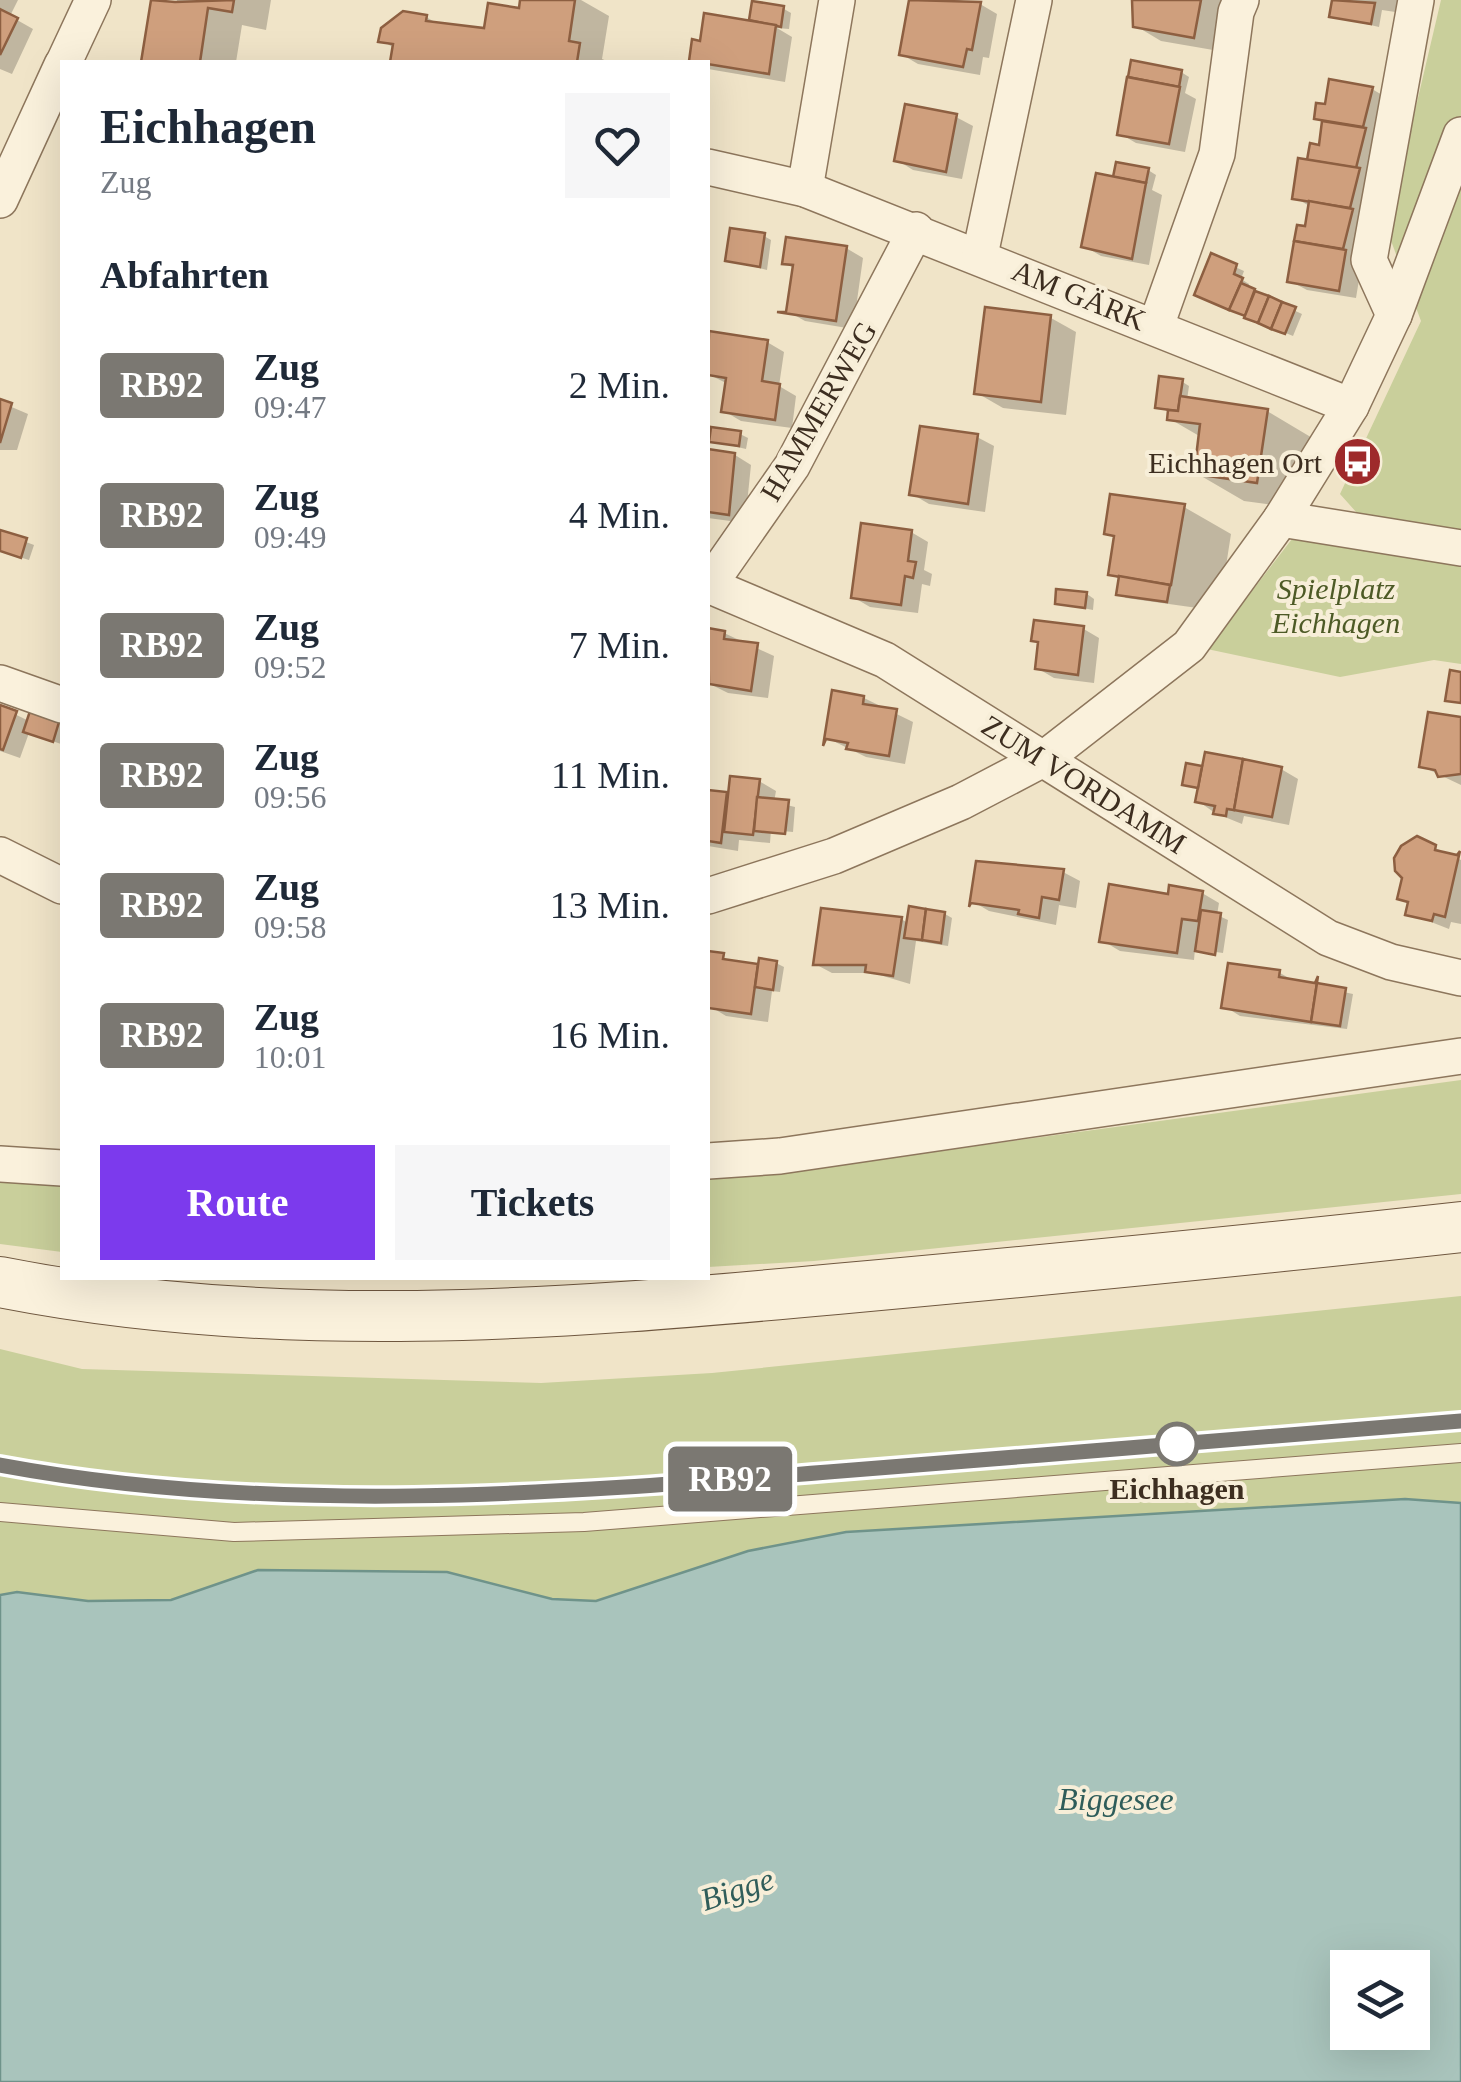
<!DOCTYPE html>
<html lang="de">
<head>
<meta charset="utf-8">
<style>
  body { margin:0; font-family:Georgia,serif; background:#f6f6f7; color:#1f2937; height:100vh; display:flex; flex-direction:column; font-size:38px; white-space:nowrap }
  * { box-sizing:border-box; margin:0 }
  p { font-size:32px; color:#747a83 }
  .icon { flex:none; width:55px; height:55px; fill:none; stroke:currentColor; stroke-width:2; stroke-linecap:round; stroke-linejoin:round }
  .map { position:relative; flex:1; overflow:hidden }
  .drawer { position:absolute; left:60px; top:60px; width:650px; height:1220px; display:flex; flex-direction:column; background:#fff; border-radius:0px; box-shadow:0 10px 40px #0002 }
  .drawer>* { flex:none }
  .badge { padding:0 20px; border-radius:8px; font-size:35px; line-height:65px }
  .tools { position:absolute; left:1330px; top:1950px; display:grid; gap:20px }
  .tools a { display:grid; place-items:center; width:100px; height:100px; border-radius:0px; background:#fff; box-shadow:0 10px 40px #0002; font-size:50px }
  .map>.badge { position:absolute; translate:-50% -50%; box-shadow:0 0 0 5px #fff }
  h2 { padding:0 40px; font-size:38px; line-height:90px }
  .round { display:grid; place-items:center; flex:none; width:105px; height:105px; border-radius:0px; background:#f6f6f7 }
  .headline { display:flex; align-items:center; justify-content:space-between; height:170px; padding:0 40px }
  h1 { font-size:48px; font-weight:600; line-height:75px }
  .primary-button { display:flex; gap:20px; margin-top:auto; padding:20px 40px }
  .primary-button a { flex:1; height:115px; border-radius:0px; background:#7c3aed; color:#fff; font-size:40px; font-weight:600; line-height:115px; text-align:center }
  .primary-button a+a { background:#f6f6f7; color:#1f2937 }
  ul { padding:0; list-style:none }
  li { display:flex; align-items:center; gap:30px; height:130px; padding:0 40px }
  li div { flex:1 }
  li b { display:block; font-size:38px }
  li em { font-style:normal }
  li .badge { min-width:110px; font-weight:700; text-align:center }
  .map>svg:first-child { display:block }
  .green { fill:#c9cf9b }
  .water { fill:#a9c4bc; stroke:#6f938a; stroke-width:2.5; fill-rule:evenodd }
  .shadow { fill:#0003 }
  .building { fill:#cf9f7d; stroke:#8d5f41; stroke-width:2.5 }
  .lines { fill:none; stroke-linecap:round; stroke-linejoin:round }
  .service-casing { stroke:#8d765c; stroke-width:20 }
  .minor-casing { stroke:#8d765c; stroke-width:38 }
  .secondary-casing { stroke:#6f573f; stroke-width:52 }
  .service { stroke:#faf1dc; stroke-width:18 }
  .minor { stroke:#faf1dc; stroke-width:35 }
  .secondary { stroke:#faf1dc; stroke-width:50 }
  .rail-casing { stroke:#3d2e20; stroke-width:11 }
  .rail { stroke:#f7eed8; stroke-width:8; stroke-dasharray:22; stroke-linecap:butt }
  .line-casing { stroke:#fff; stroke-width:22 }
  .line { stroke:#7b7872; stroke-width:15 }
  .stop-dot { fill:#fff; stroke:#7b7872; stroke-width:5 }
  .labels { text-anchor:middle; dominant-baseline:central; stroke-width:8; stroke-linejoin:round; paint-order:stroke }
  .street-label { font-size:30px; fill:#3d2e20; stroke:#f7eed8 }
  .poi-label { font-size:30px; fill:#3d2e20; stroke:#f7eed8; text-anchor:end }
  .park-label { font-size:30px; font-style:italic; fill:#4d5a26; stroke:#f7eed8 }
  .stop-label { font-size:30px; font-weight:bold; fill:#3d2e20; stroke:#f7eed8 }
  .water-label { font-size:32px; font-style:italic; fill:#2f5d5a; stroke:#f7eed8 }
</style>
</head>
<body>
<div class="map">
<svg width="1461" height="2082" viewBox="0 0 1461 2082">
  <rect width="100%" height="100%" fill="#f0e4c8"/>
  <!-- green -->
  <g class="green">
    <polygon points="1441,0 1461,0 1461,532 1366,523 1340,494 1421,321 1387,230"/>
    <polygon points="1314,529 1461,554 1461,664 1434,660 1340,677 1207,649 1292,539"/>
    <polygon points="1461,1080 1461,1194 814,1261 708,1267 708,1178 776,1173"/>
    <polygon points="0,1180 62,1184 62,1252 0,1244"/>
    <polygon points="1461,1296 1461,1503 1405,1499 846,1532 748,1551 596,1601 552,1599 447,1572 258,1570 171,1600 88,1601 17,1592 0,1595 0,1349 82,1369 541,1383 712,1373"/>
  </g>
  <!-- water -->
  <path class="water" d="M1405 1499 1461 1503V2082H0V1595L17 1592 88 1601 171 1600 258 1570 447 1572 552 1599 596 1601 748 1551 846 1532ZM1348 1968H1412V2032H1348Z"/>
  <!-- shadow -->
  <g class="shadow">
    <polygon points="0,0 18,0 10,16 33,29 12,74 0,69"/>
    <polygon points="177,0 271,0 266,30 242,25 236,62 144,62 153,1 177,5"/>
    <polygon points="523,0 581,0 609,16 602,59 609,62 392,62 394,48 381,40 426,17 440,25 486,31 521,11"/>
    <polygon points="911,0 958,0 980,4 997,14 989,58 983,57 980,75 918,64 901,54"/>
    <polygon points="1134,0 1229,0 1219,51 1161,41 1136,26"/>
    <polygon points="1335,0 1404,0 1402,13 1382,10 1379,27 1332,16"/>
    <polygon points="784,9 791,13 789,29 777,28 792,37 785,82 708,69 708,62 692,60 702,43 761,24 752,19"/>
    <polygon points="1181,72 1189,77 1185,93 1196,99 1185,152 1136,143 1119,133 1139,82 1131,76"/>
    <polygon points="1372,89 1389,99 1356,298 1307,290 1290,281 1299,228 1307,229 1311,207 1294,197 1321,148 1325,123 1316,118 1327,107"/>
    <polygon points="956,117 973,126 962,179 913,170 897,160"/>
    <polygon points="1148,170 1156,175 1152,190 1162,195 1149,265 1101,256 1084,246 1115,180"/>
    <polygon points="764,236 771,240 767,270 728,260"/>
    <polygon points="846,248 863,258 853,329 805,321 789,312 795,269 785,263"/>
    <polygon points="1213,257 1244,271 1241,279 1249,284 1248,289 1302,314 1293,336 1204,299"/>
    <polygon points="1051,318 1076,332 1066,415 1003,408 977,393"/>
    <polygon points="711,334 767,342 784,352 779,386 796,396 792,428 741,421 724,411 728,384 708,374"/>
    <polygon points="1181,381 1189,386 1187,400 1267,411 1314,439 1305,509 1244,501 1196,473 1201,437 1170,419 1170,413 1161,407"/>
    <polygon points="0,402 28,414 17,450 0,450"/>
    <polygon points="740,434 748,438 746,449 712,441"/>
    <polygon points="977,437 994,446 985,512 929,504 912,494"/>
    <polygon points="708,452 735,455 751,465 745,523 708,518"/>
    <polygon points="1184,507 1231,534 1219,611 1126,598 1118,593 1121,580 1110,574 1116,538 1107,533"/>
    <polygon points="0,532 34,545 29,560 0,551"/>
    <polygon points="911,532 928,542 924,570 932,574 930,586 922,584 918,613 870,607 853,597"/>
    <polygon points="1087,594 1094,599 1093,610 1058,603"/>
    <polygon points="1082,628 1099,638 1094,683 1054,678 1037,668 1040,643 1034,640"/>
    <polygon points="708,631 724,633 774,656 768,698 728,693 708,683"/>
    <polygon points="864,698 913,722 905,764 866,757 827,738"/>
    <polygon points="0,707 29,721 62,714 61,744 29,733 20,758 0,751"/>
    <polygon points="1461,720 1461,785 1421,766"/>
    <polygon points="1201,769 1281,769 1298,779 1289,825 1244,816 1242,824 1215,813 1198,801 1200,789 1185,783"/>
    <polygon points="759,781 776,791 774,802 795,807 793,832 771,830 770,843 739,840 738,851 708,846 708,793 730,795"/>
    <polygon points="1435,848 1461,860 1461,924 1451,922 1449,929 1408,913 1410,904 1400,898"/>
    <polygon points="1063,872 1080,881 1076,908 1059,905 1056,925 989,911 972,901"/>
    <polygon points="1202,893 1219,903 1217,915 1228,920 1223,953 1195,949 1194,960 1120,951 1103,941 1170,897"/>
    <polygon points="945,914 952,918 948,946 916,941 910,984 873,973 832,973 815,964 901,919 908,923"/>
    <polygon points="708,955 760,967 776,963 784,967 780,992 772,991 768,1022 726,1016 708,1005"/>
    <polygon points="1280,973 1296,982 1353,994 1347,1029 1240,1016 1224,1006"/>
  </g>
  <!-- building -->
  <g class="building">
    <polygon points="151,0 175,2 234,0 232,12 208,8 200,62 141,62"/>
    <polygon points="520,0 575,0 569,41 580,43 577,62 390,62 393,44 378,42 381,28 403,11 427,15 426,21 484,28 488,3 519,8"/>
    <polygon points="909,0 981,2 972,50 967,49 963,67 899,55"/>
    <polygon points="1132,0 1201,0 1194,38 1133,27"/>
    <polygon points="1332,0 1375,3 1371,24 1329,17"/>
    <polygon points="752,1 784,6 781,27 749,20"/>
    <polygon points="0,9 18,18 0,55"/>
    <polygon points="704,13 776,25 769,74 689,61 692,39 700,41"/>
    <polygon points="1131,60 1182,70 1179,87 1128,77"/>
    <polygon points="1127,77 1180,87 1169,144 1117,135"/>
    <polygon points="1329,79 1373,87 1363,127 1314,119 1316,103 1325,104"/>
    <polygon points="905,104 957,114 946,172 894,161"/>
    <polygon points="1322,121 1366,128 1356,168 1307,160 1310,143 1319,145"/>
    <polygon points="1298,158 1360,168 1350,208 1292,199"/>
    <polygon points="1116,162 1149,168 1146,183 1113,177"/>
    <polygon points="1096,173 1146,183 1132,259 1081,247"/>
    <polygon points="1309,201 1353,209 1343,249 1294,241 1297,225 1305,226"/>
    <polygon points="730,228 765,233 760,267 725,261"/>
    <polygon points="786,237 847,246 836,321 777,312 786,312 793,265 782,264"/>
    <polygon points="1294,241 1346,250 1339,291 1287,282"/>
    <polygon points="1211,253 1237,264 1234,274 1243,278 1229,310 1194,295"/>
    <polygon points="1241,283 1255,289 1245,316 1229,310"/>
    <polygon points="1255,291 1269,296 1258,323 1244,318"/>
    <polygon points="1269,296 1282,302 1271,329 1258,323"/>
    <polygon points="1282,302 1296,307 1285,334 1271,329"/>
    <polygon points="985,307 1051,315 1041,402 974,394"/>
    <polygon points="709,331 768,340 762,381 780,384 775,420 721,412 726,378 708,375"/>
    <polygon points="1159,376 1183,379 1178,411 1155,408"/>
    <polygon points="1180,396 1268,409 1257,483 1194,474 1200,424 1167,420 1168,410 1178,411"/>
    <polygon points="0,399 12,403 0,443"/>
    <polygon points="920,426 978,434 968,504 909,495"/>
    <polygon points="711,427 741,431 739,446 709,442"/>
    <polygon points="708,449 735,453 729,515 708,512"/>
    <polygon points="1110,494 1185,504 1171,585 1108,575 1114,536 1104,534"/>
    <polygon points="861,523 912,530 908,561 916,562 913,578 905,576 901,605 851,598"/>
    <polygon points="0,530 27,538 21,558 0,551"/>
    <polygon points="1119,576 1170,585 1167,602 1116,595"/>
    <polygon points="1056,589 1087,592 1085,608 1055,604"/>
    <polygon points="1034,620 1084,626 1078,675 1035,669 1038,642 1031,641"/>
    <polygon points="708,628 725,631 724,639 758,643 751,691 709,684"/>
    <polygon points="1450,670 1461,672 1461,703 1445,701"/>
    <polygon points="832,690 864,696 863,704 897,709 889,756 846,749 848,743 826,739 823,746"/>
    <polygon points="33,702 62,712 53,742 23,732"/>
    <polygon points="0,705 17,711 3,750 0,749"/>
    <polygon points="1428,712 1461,717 1461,774 1438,777 1435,770 1419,767"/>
    <polygon points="1205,752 1243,759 1234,810 1227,809 1226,816 1213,814 1215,806 1195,802"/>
    <polygon points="1243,759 1282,767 1272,817 1234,810"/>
    <polygon points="1186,763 1202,766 1198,788 1182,785"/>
    <polygon points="730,776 760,779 753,835 724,832"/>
    <polygon points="708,790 727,792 721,843 708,841"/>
    <polygon points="757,797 789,800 785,834 754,831"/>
    <polygon points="1417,836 1436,845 1435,850 1457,855 1460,851 1445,917 1434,914 1432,921 1405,915 1408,902 1397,899 1402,878 1395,871 1394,858 1401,846"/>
    <polygon points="976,861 1064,869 1059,900 1042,897 1039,918 1018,914 1019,910 971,903 969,907"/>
    <polygon points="1109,884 1168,894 1169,885 1203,891 1198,921 1182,919 1177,953 1099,942"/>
    <polygon points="909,906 926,909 922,940 904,938"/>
    <polygon points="821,908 902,917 893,976 865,972 866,965 813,965"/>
    <polygon points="926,909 945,912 941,943 922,940"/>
    <polygon points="1201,910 1221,913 1215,955 1195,951"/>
    <polygon points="708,951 724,953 723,959 758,964 751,1014 708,1008"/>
    <polygon points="759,958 777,961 773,990 755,987"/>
    <polygon points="1228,963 1280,970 1279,977 1315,983 1318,976 1311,1022 1221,1008"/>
    <polygon points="1317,983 1346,988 1340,1026 1311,1022"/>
  </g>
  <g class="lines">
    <defs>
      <polyline id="service" points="0,1512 234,1532 584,1522 1461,1453"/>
      <g id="minor">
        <polyline points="64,62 93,0"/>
        <polyline points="708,167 805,189 1351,406"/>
        <polyline points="805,189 837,0"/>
        <polyline points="0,200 62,65"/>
        <polyline points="980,255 1034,0"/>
        <polyline points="1394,315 1369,260 1416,0"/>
        <polyline points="1156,326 1217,154 1236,12 1241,0"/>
        <polyline points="1281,519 1461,548"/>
        <polyline points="708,585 885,660 1328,938 1391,962 1461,978"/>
        <polyline points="709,585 792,466 916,230"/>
        <polyline points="0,683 62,705"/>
        <polyline points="0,855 62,886"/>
        <polyline points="708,896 834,856 961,802 1045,758 1189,646 1281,519 1351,406 1394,315 1461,135"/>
        <polyline points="708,1161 780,1156 1461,1056"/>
        <polyline points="0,1164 62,1168"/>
      </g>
      <path id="secondary" d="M0 1282C278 1337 556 1315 836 1289 1045 1270 1253 1250 1461 1227"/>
    </defs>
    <!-- service casing -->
    <use href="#service" class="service-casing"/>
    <!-- minor casing -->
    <use href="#minor" class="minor-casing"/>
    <!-- secondary casing -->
    <use href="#secondary" class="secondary-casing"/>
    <!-- service -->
    <use href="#service" class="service"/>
    <!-- minor -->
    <use href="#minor" class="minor"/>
    <!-- secondary -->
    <use href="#secondary" class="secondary"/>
    <defs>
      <path id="rail" d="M0 1465C272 1515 548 1494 821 1472 1034 1455 1248 1438 1461 1421"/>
    </defs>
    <!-- rail casing -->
    <use href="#rail" class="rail-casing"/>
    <!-- rail -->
    <use href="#rail" class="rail"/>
  </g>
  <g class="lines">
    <defs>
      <path id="line" d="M0 1465C274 1516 553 1494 828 1472 1039 1455 1250 1439 1461 1421"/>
    </defs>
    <!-- line casing -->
    <use href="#line" class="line-casing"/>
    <!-- line -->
    <use href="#line" class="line"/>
  </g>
  <!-- icons -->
  <defs>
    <symbol id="bus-disc" viewBox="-11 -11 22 22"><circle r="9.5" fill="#9e2a2b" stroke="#f7eed8"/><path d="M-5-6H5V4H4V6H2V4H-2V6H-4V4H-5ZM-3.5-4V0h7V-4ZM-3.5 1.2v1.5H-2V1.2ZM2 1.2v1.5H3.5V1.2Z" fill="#fff"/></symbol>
  </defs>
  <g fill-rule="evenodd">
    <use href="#bus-disc" x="1330" y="434" width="55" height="55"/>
  </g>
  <!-- markers -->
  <circle class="stop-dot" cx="1177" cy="1444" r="20"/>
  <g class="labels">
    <!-- street labels -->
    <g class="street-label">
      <text transform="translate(1079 295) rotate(22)">AM GÄRK</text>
      <text transform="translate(818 411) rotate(-60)">HAMMERWEG</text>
      <text transform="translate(1084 784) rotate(32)">ZUM VORDAMM</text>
    </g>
    <!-- poi labels -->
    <g class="poi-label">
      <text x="1322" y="462">Eichhagen Ort</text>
    </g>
    <!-- park labels -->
    <g class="park-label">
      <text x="1336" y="588">Spielplatz<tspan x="1336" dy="34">Eichhagen</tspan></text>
    </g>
    <!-- stop labels -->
    <g class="stop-label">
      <text x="1177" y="1488">Eichhagen</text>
    </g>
    <!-- water labels -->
    <g class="water-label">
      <text x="1116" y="1799">Biggesee</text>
      <text transform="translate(737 1889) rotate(-18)">Bigge</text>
    </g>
  </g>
</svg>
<div class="tools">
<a><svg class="icon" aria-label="layers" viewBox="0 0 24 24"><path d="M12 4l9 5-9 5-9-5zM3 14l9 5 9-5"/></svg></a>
</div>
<b class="badge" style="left:730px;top:1479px;background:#7b7872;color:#fff">RB92</b>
<section class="drawer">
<div class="headline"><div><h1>Eichhagen</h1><p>Zug</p></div><a class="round"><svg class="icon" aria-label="heart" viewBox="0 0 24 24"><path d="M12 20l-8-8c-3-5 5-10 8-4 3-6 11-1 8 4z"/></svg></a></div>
<h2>Abfahrten</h2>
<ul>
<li><span class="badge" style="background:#7b7872;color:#fff">RB92</span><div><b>Zug</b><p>09:47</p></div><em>2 Min.</em></li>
<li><span class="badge" style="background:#7b7872;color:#fff">RB92</span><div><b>Zug</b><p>09:49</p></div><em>4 Min.</em></li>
<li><span class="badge" style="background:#7b7872;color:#fff">RB92</span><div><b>Zug</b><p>09:52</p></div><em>7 Min.</em></li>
<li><span class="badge" style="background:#7b7872;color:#fff">RB92</span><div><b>Zug</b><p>09:56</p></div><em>11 Min.</em></li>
<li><span class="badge" style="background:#7b7872;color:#fff">RB92</span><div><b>Zug</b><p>09:58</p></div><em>13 Min.</em></li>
<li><span class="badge" style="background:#7b7872;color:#fff">RB92</span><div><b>Zug</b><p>10:01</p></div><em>16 Min.</em></li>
</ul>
<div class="primary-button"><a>Route</a><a>Tickets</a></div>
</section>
</div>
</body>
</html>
